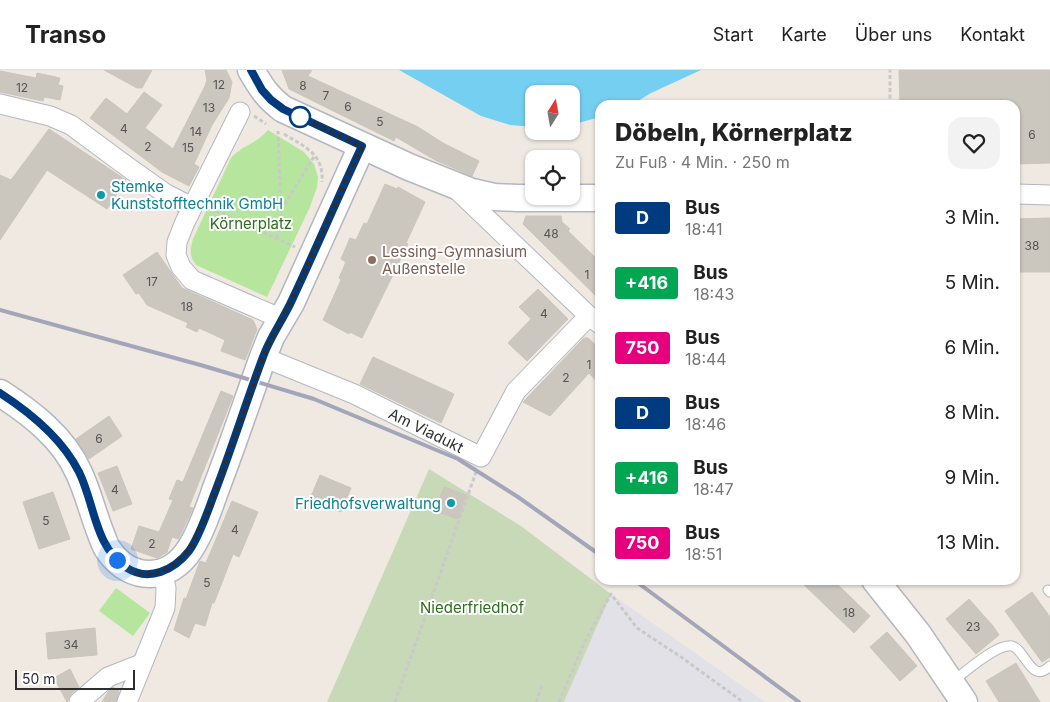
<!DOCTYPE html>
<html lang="de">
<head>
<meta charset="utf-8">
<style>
  body { margin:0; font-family:Inter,sans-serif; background:#f2f2f2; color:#222; height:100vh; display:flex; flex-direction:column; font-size:19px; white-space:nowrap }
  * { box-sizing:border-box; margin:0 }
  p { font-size:16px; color:#767676 }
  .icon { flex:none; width:28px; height:28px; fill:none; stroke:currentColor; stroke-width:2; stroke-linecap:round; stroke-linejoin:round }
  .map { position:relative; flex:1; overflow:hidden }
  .details { position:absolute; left:595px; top:30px; width:425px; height:485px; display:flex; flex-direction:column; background:#fff; border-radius:15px; box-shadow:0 1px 4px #0004 }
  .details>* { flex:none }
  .badge { padding:0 10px; border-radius:4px; font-size:18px; line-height:32px }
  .needle { width:32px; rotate:11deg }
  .fabs { position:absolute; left:525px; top:15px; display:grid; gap:10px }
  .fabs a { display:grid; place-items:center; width:55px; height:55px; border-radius:10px; background:#fff; box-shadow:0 1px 4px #0004; font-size:25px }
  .scale { position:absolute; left:15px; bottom:12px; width:120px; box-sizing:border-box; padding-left:5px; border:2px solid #2e2e2e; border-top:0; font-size:14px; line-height:18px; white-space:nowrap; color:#2e2e2e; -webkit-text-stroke:4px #fff; paint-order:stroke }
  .you { position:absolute; width:25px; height:25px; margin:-12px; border:4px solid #fff; border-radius:50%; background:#1a73e8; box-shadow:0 0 0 8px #1a73e833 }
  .map>.badge { position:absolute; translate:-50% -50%; box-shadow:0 0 0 2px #fff }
  .round { display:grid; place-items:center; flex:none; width:52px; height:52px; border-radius:15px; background:#f2f2f2 }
  .head { display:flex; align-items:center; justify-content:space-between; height:85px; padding:0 20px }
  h1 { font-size:24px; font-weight:800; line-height:38px }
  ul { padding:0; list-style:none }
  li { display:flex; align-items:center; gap:15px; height:65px; padding:0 20px }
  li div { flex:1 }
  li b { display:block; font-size:19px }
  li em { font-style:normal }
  li .badge { min-width:55px; font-weight:700; text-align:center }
  header { display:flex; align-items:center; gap:30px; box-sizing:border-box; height:70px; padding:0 25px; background:#fff; border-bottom:1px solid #e0e0e0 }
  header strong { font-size:24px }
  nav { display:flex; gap:28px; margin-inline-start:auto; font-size:18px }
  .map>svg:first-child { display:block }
  .industrial { fill:#e3e1e8 }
  .green { fill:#b6e59e }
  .cemetery { fill:#c8d9b8 }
  .water { fill:#75cff0 }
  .building { fill:#cbc7bf; stroke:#cbc5ba }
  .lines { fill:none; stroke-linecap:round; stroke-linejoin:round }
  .lane-casing { stroke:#b4b7c1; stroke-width:11 }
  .street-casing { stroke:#b4b7c1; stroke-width:21 }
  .secondary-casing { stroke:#b4b7c1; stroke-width:29 }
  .path { stroke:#c9c9c9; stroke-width:3; stroke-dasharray:4 2.5; stroke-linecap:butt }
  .lane { stroke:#fff; stroke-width:9 }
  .street { stroke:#fff; stroke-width:19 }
  .secondary { stroke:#fff; stroke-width:26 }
  .rail { stroke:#a3a6b8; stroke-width:4 }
  .line-casing { stroke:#fff; stroke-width:11 }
  .line { stroke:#003b80; stroke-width:8 }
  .walk { stroke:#2e2e2e; stroke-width:5; stroke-dasharray:0 9 }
  .stop-dot { fill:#fff; stroke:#003b80; stroke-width:2.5 }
  .culture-dot { fill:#0f9aa8; stroke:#fff; stroke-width:2 }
  .education-dot { fill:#8d6e63; stroke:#fff; stroke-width:2 }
  .labels { text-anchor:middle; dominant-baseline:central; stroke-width:4; stroke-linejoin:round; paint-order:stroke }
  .number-label { font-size:12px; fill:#555452 }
  .culture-label { font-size:15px; fill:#0d838f; stroke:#fff; text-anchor:start }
  .park-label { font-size:15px; fill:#2c6e1b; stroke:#fff }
  .education-label { font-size:15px; fill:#785e54; stroke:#fff; text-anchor:start }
  .street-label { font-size:15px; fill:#2e2e2e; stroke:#fff }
</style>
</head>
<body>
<header>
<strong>Transo</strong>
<nav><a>Start</a><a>Karte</a><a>Über uns</a><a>Kontakt</a></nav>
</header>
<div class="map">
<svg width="1050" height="632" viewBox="0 0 1050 632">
  <rect width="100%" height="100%" fill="#efe9e1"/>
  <!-- industrial -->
  <polygon class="industrial" points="611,524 765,632 564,632"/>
  <!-- green -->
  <g class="green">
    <path d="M268 60 304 82 314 94 318 107 317 117 310 137 267 227 196 195C189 186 190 180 193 169L231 88C242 75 258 73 268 60Z"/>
    <polygon points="116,518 150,543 133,566 99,541"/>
  </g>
  <!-- cemetery -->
  <polygon class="cemetery" points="429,399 521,456 611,524 564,632 327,632"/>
  <!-- water -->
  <polygon class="water" points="399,0 701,0 651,23 631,35 600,35 600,47 571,55 571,24 534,24 534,57 510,55 481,46"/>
  <!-- building -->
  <g class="building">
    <polygon points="104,0 152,0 142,18 137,18"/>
    <polygon points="205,0 226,0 232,12 229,28 212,55 194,94 199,97 189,116 162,102 90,48 106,28 127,44 144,22 162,35 145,58 173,79 205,16 207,10"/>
    <polygon points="282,0 312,0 308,6 418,57 443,73 479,91 472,106 435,90 396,67 394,71 289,19"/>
    <polygon points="899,0 1050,0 1050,93 1015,94 1015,35 900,35"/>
    <polygon points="0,1 36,8 37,3 60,8 58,15 63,16 60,30 44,27 43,31 0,22"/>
    <polygon points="49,59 126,110 107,139 47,100 0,170 0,105 11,110"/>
    <polygon points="385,114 397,119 398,117 425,132 406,173 408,174 362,268 350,262 349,264 323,250 341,210 339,208 346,192 341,189 350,168 356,170 364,153 367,154"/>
    <polygon points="526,146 561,146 562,152 570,159 568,161 600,192 600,230 523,154"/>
    <polygon points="1050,148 1050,202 1015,202 1015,149"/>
    <polygon points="157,182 182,218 253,250 257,259 245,290 221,281 225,270 199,258 197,262 186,257 188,253 147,235 139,223 136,224 123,205"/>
    <polygon points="538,219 568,249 527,291 508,273 531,249 519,237"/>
    <polygon points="584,268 588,268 600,279 600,315 589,303 550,346 523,332"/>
    <polygon points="373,287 454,324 441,353 360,314"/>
    <polygon points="221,321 233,326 189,437 193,438 181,464 178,469 172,467 167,482 157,488 131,479 139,456 159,462 173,430 169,429 177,410 183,412"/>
    <polygon points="109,346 122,366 89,389 76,369"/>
    <polygon points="117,396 132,434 113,441 98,403"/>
    <polygon points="320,405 351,418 341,442 310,429"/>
    <polygon points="444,417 466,425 458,449 435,441"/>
    <polygon points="53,422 70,469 39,479 23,432"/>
    <polygon points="232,431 258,442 239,487 233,484 214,533 212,533 205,556 195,553 189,568 174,560 184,528 186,529 200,491 206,493"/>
    <polygon points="799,510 833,510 870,546 854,563"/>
    <polygon points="1032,522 1050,547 1050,587 1042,592 1005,541"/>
    <polygon points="969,529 993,556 999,565 976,584 946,549"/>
    <polygon points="95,558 97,585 48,589 46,563"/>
    <polygon points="887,562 917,596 900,611 870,577"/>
    <polygon points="1016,593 1040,632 999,632 986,611"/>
    <polygon points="70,599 79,617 71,624 67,632 54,608"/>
    <polygon points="113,617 119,621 116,632 102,632 108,622"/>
  </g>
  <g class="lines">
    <defs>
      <g id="lane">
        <polyline points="1048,520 1050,522"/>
        <path d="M952 612C964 603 997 573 1012 576 1026 580 1031 615 1050 596"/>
      </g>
      <g id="street">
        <polyline points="0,34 50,46 71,55 125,95 166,124 192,137"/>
        <polyline points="240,42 185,152 177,172 176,185 181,197 192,210 282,249"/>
        <polyline points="456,119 589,246 600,254"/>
        <polyline points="1015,124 1050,125"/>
        <path id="s1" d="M263 287 354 324 481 387 516 321 589 246"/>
        <polyline points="79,632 108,607 141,594"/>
        <polyline points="127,632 165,538 166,518 162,502"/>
      </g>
      <g id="secondary">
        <path d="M251 0C261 17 267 27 283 39L409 97 472 122 494 127 517 128H600"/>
        <path d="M0 323C31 343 64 368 79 403 88 422 93 444 101 464 103 469 105 476 109 481 131 512 169 512 190 479 203 459 210 434 218 413 234 371 248 329 263 287L271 267 291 233 362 76"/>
        <polyline points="875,510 918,564 964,632"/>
      </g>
    </defs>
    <!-- lane casing -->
    <use href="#lane" class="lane-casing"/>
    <!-- street casing -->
    <use href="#street" class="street-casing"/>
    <!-- secondary casing -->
    <use href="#secondary" class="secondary-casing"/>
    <!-- path -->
    <g class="path">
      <polyline points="890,35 890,0"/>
      <polyline points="254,46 266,54"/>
      <path d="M284 64C305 77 324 84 322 112"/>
      <polyline points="210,138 295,177"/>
      <polyline points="281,140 315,85"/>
      <polyline points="277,168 281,140 278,61"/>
      <polyline points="395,632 476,402"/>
      <polyline points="536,632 542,616"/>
      <polyline points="559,632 585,571 611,524 637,558 681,587 743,632"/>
    </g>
    <!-- lane -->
    <use href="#lane" class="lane"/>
    <!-- street -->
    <use href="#street" class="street"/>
    <!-- secondary -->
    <use href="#secondary" class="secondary"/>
    <!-- rail -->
    <g class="rail">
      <polyline points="0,240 204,296 314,329 458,389 518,427 600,485"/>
      <polyline points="634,510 799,632"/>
    </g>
  </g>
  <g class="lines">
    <defs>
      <path id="line" d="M0 323C31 343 62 368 79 402 95 434 94 476 127 498 149 512 174 500 189 481 200 466 208 440 215 422 232 378 246 332 263 287 270 267 283 250 292 230 316 179 338 127 362 76L283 39 271 30 262 20 251 0"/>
    </defs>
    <!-- line casing -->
    <use href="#line" class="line-casing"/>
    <!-- line -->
    <use href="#line" class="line"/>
    <!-- walk -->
    <polyline class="walk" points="117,490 138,504 149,504 162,502 173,496 190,479 208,442 267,277 291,232 362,76 300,47"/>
  </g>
  <!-- markers -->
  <circle class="stop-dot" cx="300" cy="47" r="10"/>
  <g class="culture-dot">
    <circle cx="101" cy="125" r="5"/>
    <circle cx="451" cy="433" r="5"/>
  </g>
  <circle class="education-dot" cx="372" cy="190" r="5"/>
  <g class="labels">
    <!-- number labels -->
    <g class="number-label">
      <text x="219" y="14">12</text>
      <text x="303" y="15">8</text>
      <text x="22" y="17">12</text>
      <text x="326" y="25">7</text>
      <text x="348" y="36">6</text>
      <text x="209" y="37">13</text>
      <text x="380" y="51">5</text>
      <text x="124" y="58">4</text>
      <text x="196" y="61">14</text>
      <text x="1032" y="64">6</text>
      <text x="148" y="76">2</text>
      <text x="188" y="77">15</text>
      <text x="551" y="163">48</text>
      <text x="1032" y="175">38</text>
      <text x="587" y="204">1</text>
      <text x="152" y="211">17</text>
      <text x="187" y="236">18</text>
      <text x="544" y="243">4</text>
      <text x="589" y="294">1</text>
      <text x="566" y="307">2</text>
      <text x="99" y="368">6</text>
      <text x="115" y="419">4</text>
      <text x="46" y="450">5</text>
      <text x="235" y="459">4</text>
      <text x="152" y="473">2</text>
      <text x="207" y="512">5</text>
      <text x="849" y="542">18</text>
      <text x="973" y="556">23</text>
      <text x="71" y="574">34</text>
    </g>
    <!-- culture labels -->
    <g class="culture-label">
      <text x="111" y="116">Stemke<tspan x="111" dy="17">Kunststofftechnik GmbH</tspan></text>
      <text x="441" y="433" text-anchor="end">Friedhofsverwaltung</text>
    </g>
    <!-- park labels -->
    <g class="park-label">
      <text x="251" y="153">Körnerplatz</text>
      <text x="472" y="537">Niederfriedhof</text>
    </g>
    <!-- education labels -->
    <g class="education-label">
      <text x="382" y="181">Lessing-Gymnasium<tspan x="382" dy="17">Außenstelle</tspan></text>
    </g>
    <!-- street labels -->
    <g class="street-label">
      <text stroke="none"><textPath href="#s1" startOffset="179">Am Viadukt</textPath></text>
    </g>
  </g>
</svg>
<div class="fabs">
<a><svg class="needle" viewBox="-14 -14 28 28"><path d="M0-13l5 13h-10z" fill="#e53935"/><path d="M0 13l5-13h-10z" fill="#767676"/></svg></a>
<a><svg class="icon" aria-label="locate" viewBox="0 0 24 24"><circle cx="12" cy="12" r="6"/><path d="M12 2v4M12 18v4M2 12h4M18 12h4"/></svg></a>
</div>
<div class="scale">50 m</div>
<div class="you" style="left:117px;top:490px"></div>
<section class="details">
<div class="head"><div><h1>Döbeln, Körnerplatz</h1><p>Zu Fuß · 4 Min. · 250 m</p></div><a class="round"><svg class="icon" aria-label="heart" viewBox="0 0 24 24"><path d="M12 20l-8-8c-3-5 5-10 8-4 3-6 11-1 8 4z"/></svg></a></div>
<ul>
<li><span class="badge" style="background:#003b80;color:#fff">D</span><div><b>Bus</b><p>18:41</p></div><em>3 Min.</em></li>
<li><span class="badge" style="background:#00a651;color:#fff">+416</span><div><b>Bus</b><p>18:43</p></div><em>5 Min.</em></li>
<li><span class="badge" style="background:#e6007e;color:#fff">750</span><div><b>Bus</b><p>18:44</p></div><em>6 Min.</em></li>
<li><span class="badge" style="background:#003b80;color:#fff">D</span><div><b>Bus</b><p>18:46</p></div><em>8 Min.</em></li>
<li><span class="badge" style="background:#00a651;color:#fff">+416</span><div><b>Bus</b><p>18:47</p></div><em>9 Min.</em></li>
<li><span class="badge" style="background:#e6007e;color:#fff">750</span><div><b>Bus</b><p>18:51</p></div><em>13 Min.</em></li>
</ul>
</section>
</div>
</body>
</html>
